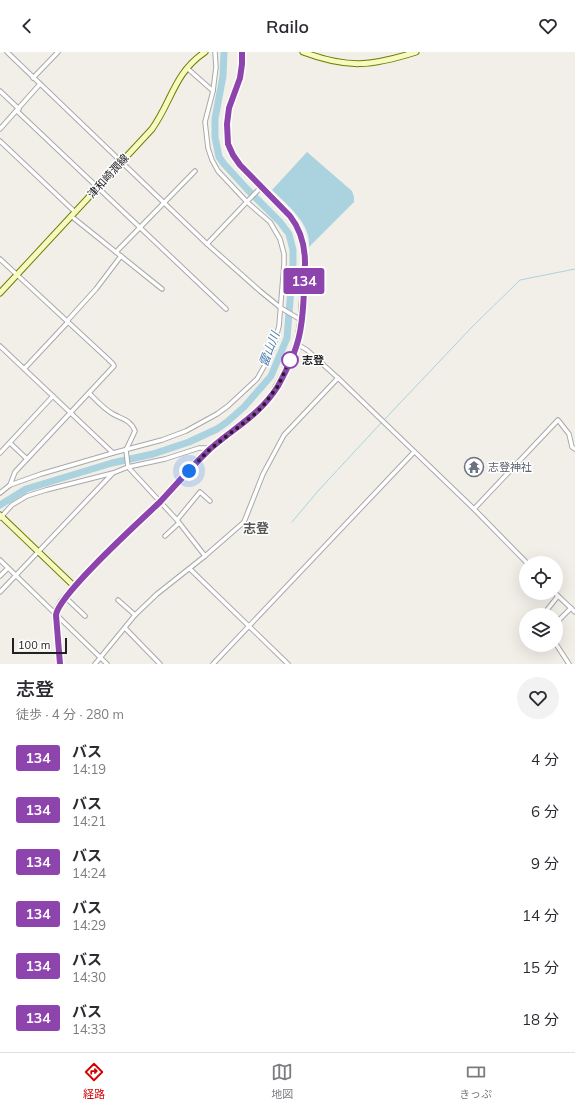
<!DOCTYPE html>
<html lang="ja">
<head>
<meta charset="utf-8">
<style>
  body { margin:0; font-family:Mulish,"Noto Sans JP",sans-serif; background:#f2f2f3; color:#2b2b33; height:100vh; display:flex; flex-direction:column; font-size:15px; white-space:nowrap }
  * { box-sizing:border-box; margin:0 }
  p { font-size:13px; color:#7c7c81 }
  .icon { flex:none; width:22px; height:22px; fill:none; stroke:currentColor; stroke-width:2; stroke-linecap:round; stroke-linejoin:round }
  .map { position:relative; height:612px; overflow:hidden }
  .details { display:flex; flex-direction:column; background:#fff; flex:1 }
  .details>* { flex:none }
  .badge { padding:0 8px; border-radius:3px; font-size:14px; line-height:26px }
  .fabs { position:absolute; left:519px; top:504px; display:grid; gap:8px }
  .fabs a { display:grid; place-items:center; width:44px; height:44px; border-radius:50%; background:#fff; box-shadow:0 4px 16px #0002; font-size:20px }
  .scale { position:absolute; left:12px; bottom:10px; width:55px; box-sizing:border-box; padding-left:4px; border:2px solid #222; border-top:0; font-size:11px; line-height:14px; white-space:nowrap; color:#222; -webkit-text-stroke:3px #fff; paint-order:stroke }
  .you { position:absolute; width:20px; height:20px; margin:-10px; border:3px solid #fff; border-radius:50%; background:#1a73e8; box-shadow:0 0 0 6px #1a73e833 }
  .map>.badge { position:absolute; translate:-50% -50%; box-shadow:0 0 0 2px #fff }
  .round { display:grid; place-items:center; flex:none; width:42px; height:42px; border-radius:21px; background:#f2f2f3 }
  .overview { display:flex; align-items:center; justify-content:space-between; height:68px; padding:0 16px }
  h1 { font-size:19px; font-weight:600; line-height:30px }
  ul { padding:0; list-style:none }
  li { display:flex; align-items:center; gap:12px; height:52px; padding:0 16px }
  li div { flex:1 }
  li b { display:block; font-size:15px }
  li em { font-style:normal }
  li .badge { min-width:44px; font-weight:700; text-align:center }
  header { display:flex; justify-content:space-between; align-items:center; height:52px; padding:0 16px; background:#fff; font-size:18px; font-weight:600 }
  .menu { display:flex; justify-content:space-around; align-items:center; height:56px; border-top:1px solid #e1e1e2; background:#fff; font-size:11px; color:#7c7c81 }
  .menu a { display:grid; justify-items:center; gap:2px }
  .menu .current { color:#d40000 }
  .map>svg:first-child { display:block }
  .water { fill:#aad3df }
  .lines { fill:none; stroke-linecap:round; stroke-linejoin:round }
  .stream { stroke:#aad3df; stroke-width:1 }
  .river { stroke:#aad3df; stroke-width:7 }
  .street-casing { stroke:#a9a9a9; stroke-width:5.5 }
  .secondary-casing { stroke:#707d05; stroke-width:7 }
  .street { stroke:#fff; stroke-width:3.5 }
  .secondary { stroke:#f7fabf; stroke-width:5 }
  .line-casing { stroke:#fff; stroke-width:9 }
  .line { stroke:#8e44ad; stroke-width:6 }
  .walk { stroke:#222; stroke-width:4; stroke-dasharray:0 7.2 }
  .stop-dot { fill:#fff; stroke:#8e44ad; stroke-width:2 }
  .labels { text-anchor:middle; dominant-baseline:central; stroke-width:3; stroke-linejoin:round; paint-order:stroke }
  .street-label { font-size:11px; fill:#222; stroke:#fff }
  .stop-label { font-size:11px; font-weight:bold; fill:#222; stroke:#fff; text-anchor:start }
  .worship-label { font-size:11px; fill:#5b616d; stroke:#fff; text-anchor:start }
  .water-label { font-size:12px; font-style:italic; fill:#4a7aab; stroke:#fff }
  .quarter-label { font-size:13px; font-weight:bold; fill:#555; stroke:#fff }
</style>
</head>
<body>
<header><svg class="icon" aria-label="back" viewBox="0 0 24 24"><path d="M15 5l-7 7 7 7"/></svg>Railo<svg class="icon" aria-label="heart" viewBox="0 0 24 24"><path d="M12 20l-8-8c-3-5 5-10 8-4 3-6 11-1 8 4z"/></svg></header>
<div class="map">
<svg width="575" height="612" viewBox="0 0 575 612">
  <rect width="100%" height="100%" fill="#f2efe9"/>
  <!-- water -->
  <path class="water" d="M307 100 352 139 354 145V150L309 195C311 171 287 153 272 138Z"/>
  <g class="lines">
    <!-- stream -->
    <g class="stream">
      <polyline points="384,368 472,275 520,228 575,217"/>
      <polyline points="292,470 318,439 381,371"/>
    </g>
    <!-- river -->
    <polyline class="river" points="0,453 26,437 112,411 153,402 189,390 217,377 227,370 244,355 271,324 287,286 293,212 293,198 289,182 280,170 247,137 224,112 219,105 215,85 215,67 223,24 224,0"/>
    <defs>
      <g id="street">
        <polyline points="7,0 207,192 260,239 281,256 301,268"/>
        <polyline points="187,16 213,39"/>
        <polyline points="33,26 58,0"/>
        <polyline points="0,39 19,57"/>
        <polyline points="17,59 226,257"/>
        <polyline points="0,77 40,32"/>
        <polyline points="0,89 75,160"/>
        <polyline points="71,164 162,237"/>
        <polyline points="207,192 262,134"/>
        <polyline points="116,200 195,119"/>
        <polyline points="0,207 108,307 113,312 114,314 15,420 10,433 0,441"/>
        <polyline points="67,269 96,237 121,204"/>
        <polyline points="297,292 307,298 338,326 474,457 527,511"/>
        <polyline points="0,294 113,401 162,388 186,379 217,362 228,354 257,327 270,304 275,289 279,274 284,212 284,202 280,187 270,170 247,150 218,119 212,108 208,96 205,70 213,39 216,15 215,0"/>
        <polyline points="24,317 68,270"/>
        <path d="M89 341C96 348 104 357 113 362 122 367 131 368 135 379L126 398 128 415 177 468 205 504"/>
        <polyline points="10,391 27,407"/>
        <polyline points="0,401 53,344"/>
        <polyline points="10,433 41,422 113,401"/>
        <polyline points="474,457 558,368 569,382 572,395 575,397"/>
        <polyline points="0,466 12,453 27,444 46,438 113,421 128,415 165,407 199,396 206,396 209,398"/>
        <polyline points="177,468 200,440 210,449"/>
        <polyline points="165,484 179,471"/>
        <polyline points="0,508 107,612"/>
        <polyline points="190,517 288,612"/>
        <polyline points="0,524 8,516"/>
        <polyline points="0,540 112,422"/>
        <polyline points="555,541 575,560"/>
        <polyline points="65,545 85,564"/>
        <polyline points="118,548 135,563"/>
        <polyline points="543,563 558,544"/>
        <polyline points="556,571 571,556"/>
        <polyline points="125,576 160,612"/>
        <polyline points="525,586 526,585"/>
        <polyline points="556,592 569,612"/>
        <polyline points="95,612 135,563 157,542 205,504 244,470 263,422 284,383 338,326"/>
        <polyline points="213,612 414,400"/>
      </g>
      <g id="secondary">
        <path d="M303 0C348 17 372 14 416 0"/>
        <path d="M0 241 152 77C172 49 174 21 205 0"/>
        <polyline points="0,463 74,534"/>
        <path d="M60 612 56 563V559L61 550 74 534 159 450 209 398 255 362 271 344 284 321 297 292 301 268 305 211C305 193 301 178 290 164L240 113 233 103 228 92 227 72 229 56 240 26 242 12V0"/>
      </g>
    </defs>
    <!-- street casing -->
    <use href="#street" class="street-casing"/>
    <!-- secondary casing -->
    <use href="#secondary" class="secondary-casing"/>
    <!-- street -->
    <use href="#street" class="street"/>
    <!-- secondary -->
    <use href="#secondary" class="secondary"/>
  </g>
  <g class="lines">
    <defs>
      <path id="line" d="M60 612 56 563C58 543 141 468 160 450 176 433 192 414 210 397 235 375 260 363 278 334 285 321 293 306 297 292 304 271 304 235 305 211 305 193 301 178 290 164L240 113 233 103 228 92 227 72 229 56 240 26 242 12V0"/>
    </defs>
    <!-- line casing -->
    <use href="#line" class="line-casing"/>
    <!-- line -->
    <use href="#line" class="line"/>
    <!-- walk -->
    <polyline class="walk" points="189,419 209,398 255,362 263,354 278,334 290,308"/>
  </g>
  <!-- icons -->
  <defs>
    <symbol id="temple-ring" viewBox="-11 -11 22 22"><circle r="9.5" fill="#fff" stroke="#6b7280" stroke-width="1.5"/><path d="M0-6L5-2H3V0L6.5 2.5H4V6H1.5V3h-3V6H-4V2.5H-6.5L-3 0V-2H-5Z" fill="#6b7280"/></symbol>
  </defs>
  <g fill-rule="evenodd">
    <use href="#temple-ring" x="463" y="404" width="22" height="22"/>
  </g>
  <!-- markers -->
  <circle class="stop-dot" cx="290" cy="308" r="8"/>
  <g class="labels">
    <!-- street labels -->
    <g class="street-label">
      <text transform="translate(108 124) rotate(-48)">津和崎潤線</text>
    </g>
    <!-- stop labels -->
    <g class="stop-label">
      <text x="302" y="308">志登</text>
    </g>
    <!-- worship labels -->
    <g class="worship-label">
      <text x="488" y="415">志登神社</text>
    </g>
    <!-- water labels -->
    <g class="water-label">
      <text transform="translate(269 297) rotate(-69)">雷山川</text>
    </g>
    <!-- quarter labels -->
    <g class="quarter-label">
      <text x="256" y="476">志登</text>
    </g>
  </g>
</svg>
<div class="fabs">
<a><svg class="icon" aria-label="locate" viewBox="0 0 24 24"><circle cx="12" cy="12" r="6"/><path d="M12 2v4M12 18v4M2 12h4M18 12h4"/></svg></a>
<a><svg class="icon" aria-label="layers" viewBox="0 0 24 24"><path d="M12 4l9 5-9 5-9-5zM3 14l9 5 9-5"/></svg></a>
</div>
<div class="scale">100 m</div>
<div class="you" style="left:189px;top:419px"></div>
<b class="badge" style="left:304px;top:229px;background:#8e44ad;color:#fff">134</b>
</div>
<section class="details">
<div class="overview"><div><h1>志登</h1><p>徒歩 · 4 分 · 280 m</p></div><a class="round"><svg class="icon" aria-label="heart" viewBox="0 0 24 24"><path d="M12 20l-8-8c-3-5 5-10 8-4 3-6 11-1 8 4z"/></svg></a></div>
<ul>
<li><span class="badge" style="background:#8e44ad;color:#fff">134</span><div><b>バス</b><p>14:19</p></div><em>4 分</em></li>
<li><span class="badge" style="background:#8e44ad;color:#fff">134</span><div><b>バス</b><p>14:21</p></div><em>6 分</em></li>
<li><span class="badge" style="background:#8e44ad;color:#fff">134</span><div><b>バス</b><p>14:24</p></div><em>9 分</em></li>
<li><span class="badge" style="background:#8e44ad;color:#fff">134</span><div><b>バス</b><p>14:29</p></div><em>14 分</em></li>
<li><span class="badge" style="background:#8e44ad;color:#fff">134</span><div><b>バス</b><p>14:30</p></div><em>15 分</em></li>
<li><span class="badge" style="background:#8e44ad;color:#fff">134</span><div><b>バス</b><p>14:33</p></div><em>18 分</em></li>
</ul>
</section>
<nav class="menu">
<a class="current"><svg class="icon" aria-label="directions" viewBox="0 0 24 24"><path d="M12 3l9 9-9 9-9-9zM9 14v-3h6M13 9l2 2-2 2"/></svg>経路</a>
<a><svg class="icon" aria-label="map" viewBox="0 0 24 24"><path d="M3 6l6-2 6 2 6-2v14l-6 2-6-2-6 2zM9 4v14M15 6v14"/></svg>地図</a>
<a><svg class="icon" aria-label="tickets" viewBox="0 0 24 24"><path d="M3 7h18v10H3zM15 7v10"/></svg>きっぷ</a>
</nav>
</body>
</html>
